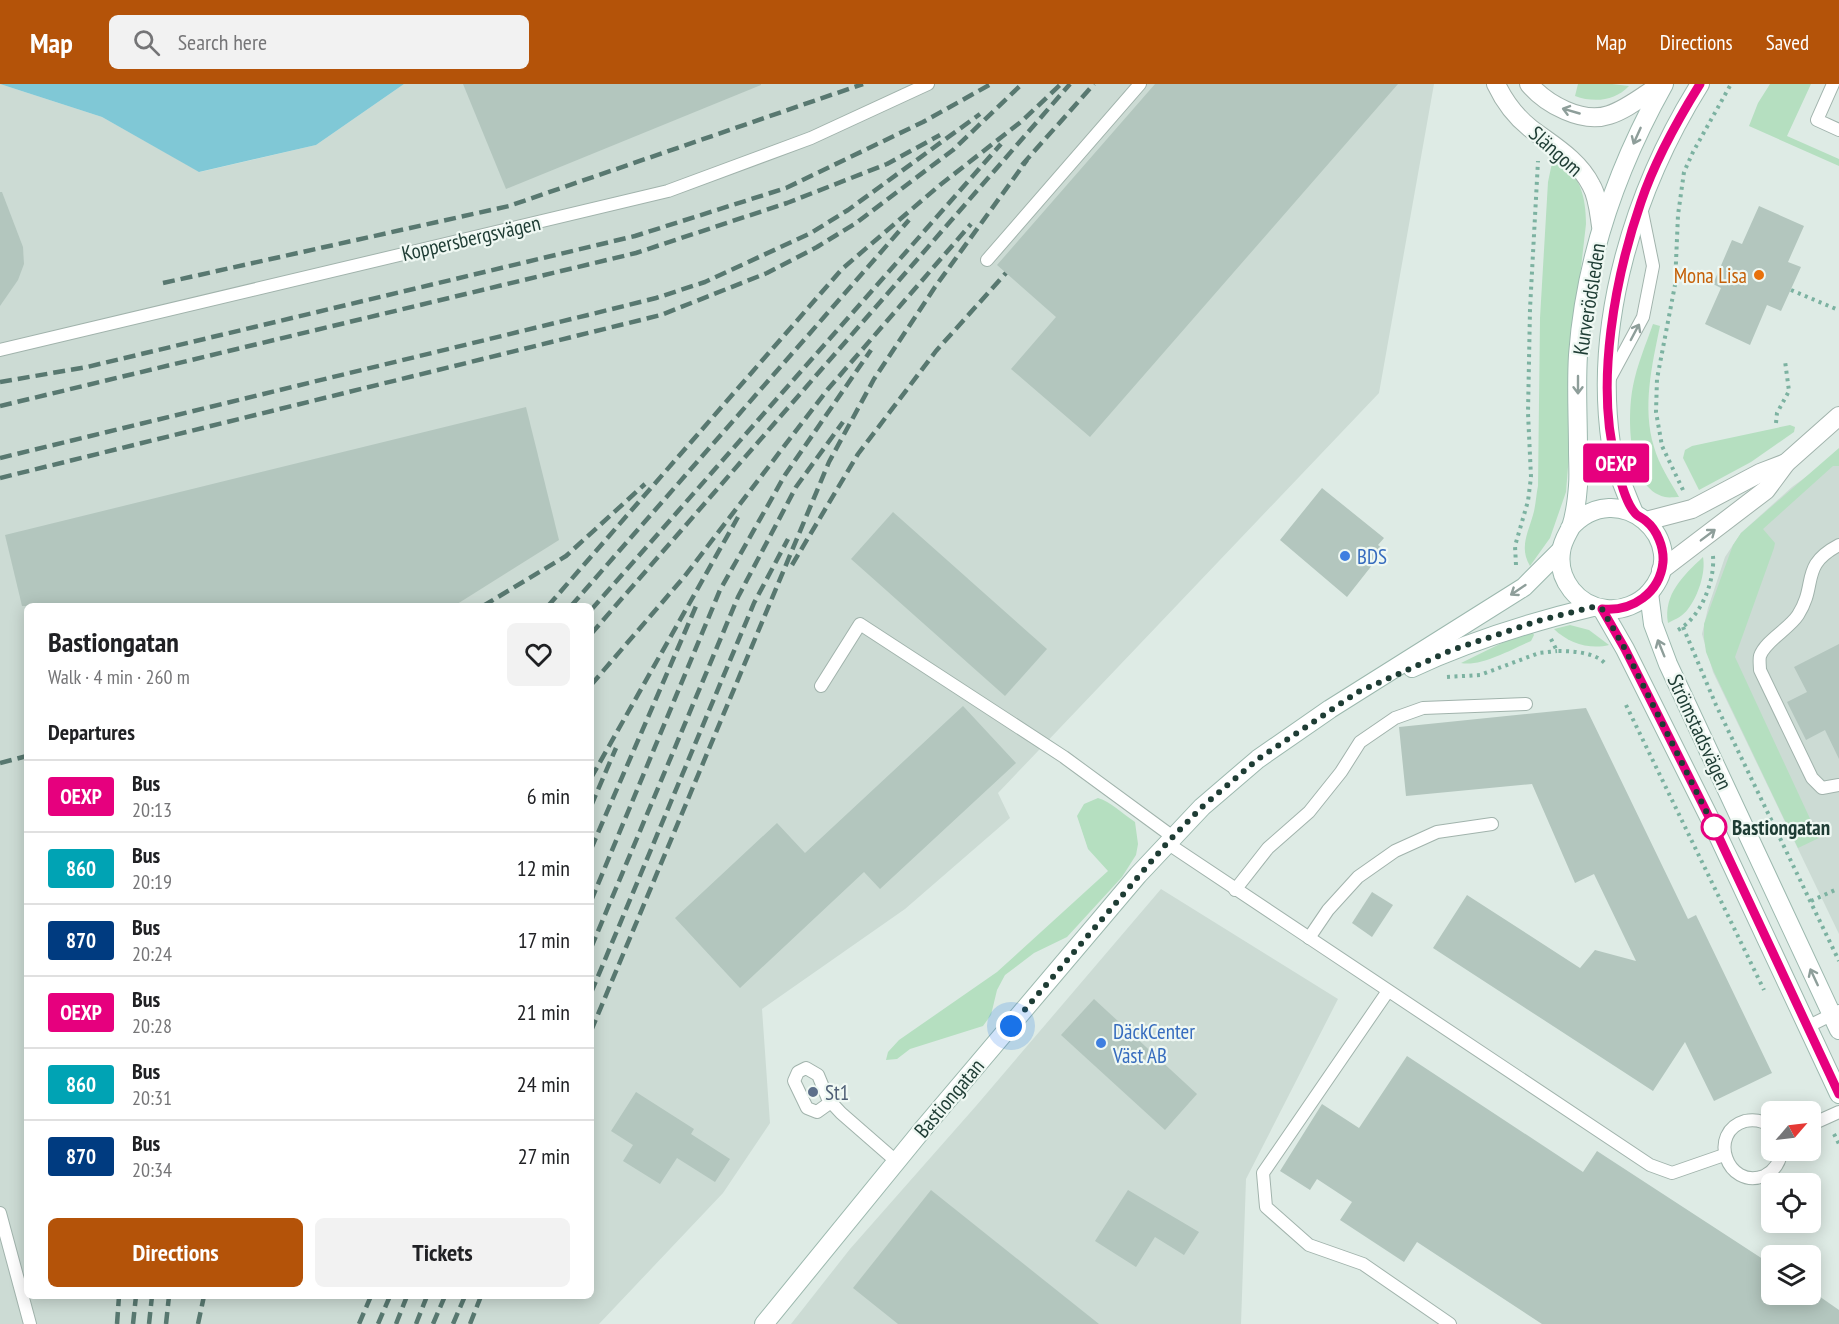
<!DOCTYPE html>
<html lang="en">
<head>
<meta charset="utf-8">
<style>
  body { margin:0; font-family:"PT Sans Narrow",sans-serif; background:#f2f2f2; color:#202124; height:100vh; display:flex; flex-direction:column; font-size:22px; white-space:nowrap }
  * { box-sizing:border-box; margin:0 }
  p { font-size:20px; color:#757577 }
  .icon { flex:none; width:33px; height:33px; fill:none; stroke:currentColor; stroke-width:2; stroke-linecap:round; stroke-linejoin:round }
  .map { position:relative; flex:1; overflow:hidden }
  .details { position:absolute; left:24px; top:519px; width:570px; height:696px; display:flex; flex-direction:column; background:#fff; border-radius:9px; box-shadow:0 3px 15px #0003 }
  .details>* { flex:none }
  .badge { padding:0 12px; border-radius:4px; font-size:21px; line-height:39px }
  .needle { width:39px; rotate:62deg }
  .fabs { position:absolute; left:1761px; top:1017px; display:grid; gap:12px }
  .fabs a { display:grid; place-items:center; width:60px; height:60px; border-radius:9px; background:#fff; box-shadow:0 3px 15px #0003; font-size:30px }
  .you { position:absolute; width:30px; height:30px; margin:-15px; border:4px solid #fff; border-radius:50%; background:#1a73e8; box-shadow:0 0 0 9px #1a73e833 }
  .map>.badge { position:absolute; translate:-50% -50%; box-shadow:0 0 0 3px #fff }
  h2 { padding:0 24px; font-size:22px; line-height:54px }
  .round { display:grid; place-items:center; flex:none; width:63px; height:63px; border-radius:9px; background:#f2f2f2 }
  .head { display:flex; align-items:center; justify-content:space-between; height:102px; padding:0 24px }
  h1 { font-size:28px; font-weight:800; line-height:45px }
  .primary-button { display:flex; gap:12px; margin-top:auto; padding:12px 24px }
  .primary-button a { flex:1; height:69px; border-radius:9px; background:#b45309; color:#fff; font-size:24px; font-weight:800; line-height:69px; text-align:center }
  .primary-button a+a { background:#f2f2f2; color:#202124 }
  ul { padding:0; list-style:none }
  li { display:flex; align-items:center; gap:18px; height:72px; padding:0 24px; border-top:2px solid #e0e0e0 }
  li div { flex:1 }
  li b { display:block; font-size:22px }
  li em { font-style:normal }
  li .badge { min-width:66px; font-weight:700; text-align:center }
  header { display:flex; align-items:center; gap:36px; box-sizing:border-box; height:84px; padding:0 30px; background:#b45309; color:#fff }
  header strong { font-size:28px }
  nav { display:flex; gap:33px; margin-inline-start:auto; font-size:21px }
  .search { width:420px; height:54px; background:#f2f2f2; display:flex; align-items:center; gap:15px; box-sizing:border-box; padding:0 21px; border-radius:9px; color:#757577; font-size:22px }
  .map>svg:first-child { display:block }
  .built { fill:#ccdbd4; fill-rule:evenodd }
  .green { fill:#b5dfc0 }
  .water { fill:#80c8d6 }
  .building { fill:#b3c6be }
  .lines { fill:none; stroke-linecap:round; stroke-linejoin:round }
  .service-casing { stroke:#a1b3ac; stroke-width:14 }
  .minor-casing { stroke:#a1b3ac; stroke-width:20 }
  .secondary-casing { stroke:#9cb8ae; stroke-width:20 }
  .path { stroke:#7cb2a1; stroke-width:4; stroke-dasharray:3 4.5; stroke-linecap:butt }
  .service { stroke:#fff; stroke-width:12 }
  .minor { stroke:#fff; stroke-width:18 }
  .secondary { stroke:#fff; stroke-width:18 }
  .rail { stroke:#587870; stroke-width:4.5; stroke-dasharray:12 6; stroke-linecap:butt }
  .oneway { stroke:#8e9e9a }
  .line-casing { stroke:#fff; stroke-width:14 }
  .line { stroke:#e6007e; stroke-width:9 }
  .walk { stroke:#1e3c34; stroke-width:6; stroke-dasharray:0 10.8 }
  .food-dot { fill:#e8710a; stroke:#eff8f3; stroke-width:2 }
  .shop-dot { fill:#3f7fe0; stroke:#eff8f3; stroke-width:2 }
  .stop-dot { fill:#fff; stroke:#e6007e; stroke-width:3 }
  .service-dot { fill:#5c6f8a; stroke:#eff8f3; stroke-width:2 }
  .labels { text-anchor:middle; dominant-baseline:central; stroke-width:4.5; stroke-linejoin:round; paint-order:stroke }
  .street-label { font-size:21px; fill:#1e3c34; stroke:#eff8f3 }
  .food-label { font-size:21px; fill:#c56008; stroke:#eff8f3; text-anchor:end }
  .shop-label { font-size:21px; fill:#366cbe; stroke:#eff8f3; text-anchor:start }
  .stop-label { font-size:21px; font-weight:bold; fill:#1e3c34; stroke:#eff8f3; text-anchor:start }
  .service-label { font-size:21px; fill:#4e5e75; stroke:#eff8f3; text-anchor:start }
</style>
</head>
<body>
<header>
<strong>Map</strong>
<div class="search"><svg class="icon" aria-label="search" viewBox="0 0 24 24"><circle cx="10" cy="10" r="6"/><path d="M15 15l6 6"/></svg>Search here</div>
<nav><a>Map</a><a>Directions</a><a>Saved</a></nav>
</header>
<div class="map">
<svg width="1839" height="1240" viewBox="0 0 1839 1240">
  <rect width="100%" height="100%" fill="#deebe5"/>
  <!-- built -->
  <g class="built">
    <path d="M0 0 102 33 200 88 316 61 404 0H1434L1379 309 998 709 1010 734 905 825 762 925 770 1039 723 1109 599 1240H0ZM27 522H591V1212H27Z"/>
    <polygon points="1839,369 1839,850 1713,588 1702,550 1708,524 1725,473 1741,449 1792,403"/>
    <polygon points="1161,805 1338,915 1246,1095 1241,1240 791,1240 850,1165 976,1022"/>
  </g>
  <!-- green -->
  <g class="green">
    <path d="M1578 0H1612L1629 2C1615 17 1594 19 1575 12Z"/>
    <polygon points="1770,0 1811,0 1787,52 1839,75 1839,82 1749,42 1758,19"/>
    <path d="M1553 74C1580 87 1586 113 1586 140L1571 271 1568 331 1569 371 1566 408 1550 454 1530 482C1519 464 1528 449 1533 431 1536 421 1536 411 1538 402L1540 234 1548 98Z"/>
    <path d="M1653 240 1660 242C1652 281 1642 323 1654 363 1659 381 1670 397 1679 413 1675 413 1669 414 1665 413 1627 404 1627 332 1633 302 1637 281 1646 260 1653 240Z"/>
    <polygon points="1790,341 1795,343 1794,348 1751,378 1699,406 1683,374 1685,366 1692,362"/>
    <polygon points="1839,364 1839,382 1833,382 1763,445 1775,459 1774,464 1735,573 1819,754 1798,764 1714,588 1706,568 1704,554 1704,540 1733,461 1741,449"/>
    <path d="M1703 473C1706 489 1698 512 1688 525 1683 532 1676 535 1668 539 1663 510 1684 491 1703 473Z"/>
    <path d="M1570 541 1589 546 1609 561C1590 566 1568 559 1554 545Z"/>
    <path d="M1532 547 1534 551 1531 557C1512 565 1481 583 1461 579L1506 557Z"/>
    <path d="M1098 714C1111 718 1123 730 1135 738L1138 760 1136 771 1122 793 1067 853 1034 869 1005 891 997 906 991 931 983 942 910 965 897 975 886 976 888 968 899 956 997 888 1108 787 1088 765 1077 732 1084 720Z"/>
  </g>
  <!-- water -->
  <polygon class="water" points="0,0 404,0 316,61 199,88 102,33"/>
  <!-- building -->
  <g class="building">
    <polygon points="463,0 761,0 761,1 506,105"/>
    <polygon points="1155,0 1398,0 1090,353 1011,285 1056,233 997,181"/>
    <polygon points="0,108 2,108 23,163 24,180 18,196 0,222"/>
    <polygon points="1759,122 1804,142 1788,178 1801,183 1781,227 1767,221 1750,261 1705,240 1721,204 1713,200 1732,156 1742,160"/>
    <polygon points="526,323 559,456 454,522 22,522 5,451"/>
    <polygon points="1322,404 1384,454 1378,461 1384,466 1347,513 1280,456"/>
    <polygon points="893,428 1047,565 1005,612 851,475"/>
    <polygon points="1839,560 1839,675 1825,646 1806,656 1787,618 1807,608 1794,583"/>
    <polygon points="963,622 1016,679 880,805 864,788 740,904 675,834 777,739 805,769"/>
    <polygon points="1586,624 1688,835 1696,831 1772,989 1714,1017 1685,958 1653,1007 1433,864 1467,811 1580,884 1595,866 1636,877 1594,790 1575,799 1532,700 1406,712 1399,643"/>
    <polygon points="1372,808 1393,821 1372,853 1352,839"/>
    <polygon points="1094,915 1197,1010 1165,1046 1061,951"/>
    <polygon points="1407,972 1583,1088 1597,1067 1772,1181 1772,1210 1816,1210 1839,1226 1839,1240 1542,1240 1417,1158 1404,1178 1340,1136 1352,1118 1317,1095 1310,1106 1280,1087 1322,1020 1359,1044"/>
    <polygon points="636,1008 694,1045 691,1050 730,1075 715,1098 677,1074 660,1100 623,1077 633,1061 611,1047"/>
    <polygon points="931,1106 1099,1240 898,1240 853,1204"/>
    <polygon points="1128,1106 1199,1148 1184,1171 1155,1153 1136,1183 1095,1157"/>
  </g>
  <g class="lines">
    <defs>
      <g id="service">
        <polyline points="1833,0 1817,36 1839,46"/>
        <polyline points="987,176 1140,0"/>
        <polyline points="0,266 668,107 811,54 928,0"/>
        <polyline points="1609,296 1643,233 1653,182 1641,123"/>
        <path d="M1839 461C1799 482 1818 500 1798 531 1789 545 1765 557 1760 572 1759 576 1760 582 1760 586L1812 694 1822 704 1839 701"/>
        <polyline points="821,602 860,540 1064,673 1173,753"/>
        <polyline points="1167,759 1650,1081 1672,1089 1724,1071"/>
        <polyline points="1235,806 1268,764 1309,728 1341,688 1360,658 1395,634 1423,624 1526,620"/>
        <polyline points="1309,854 1328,826 1358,793 1395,767 1437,748 1492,740"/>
        <polyline points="1388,907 1263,1089 1266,1123 1309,1161 1363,1180 1450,1240"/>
        <polyline points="1807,943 1839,927"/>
        <polyline points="831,1018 817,1028 807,1024 794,997 798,988 806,984 818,991 828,1015 841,1029 896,1077"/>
        <polyline points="1810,1041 1839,1028"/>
        <path d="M1772 1043C1764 1037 1755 1035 1745 1037 1707 1048 1727 1106 1764 1092 1775 1087 1780 1078 1782 1066"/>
        <polyline points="0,1129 30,1240"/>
      </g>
      <g id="minor">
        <path d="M1496 0C1504 17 1515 32 1530 44 1552 61 1578 75 1591 101 1598 113 1599 129 1601 142"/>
        <path d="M1529 0C1546 20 1582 40 1609 31 1628 25 1645 10 1662 0"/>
        <polyline points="1646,437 1692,425 1760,389 1786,379"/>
        <polyline points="1661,486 1766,406 1786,379 1839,332"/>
      </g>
      <g id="secondary">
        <path d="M1634 429C1625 407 1615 384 1611 360 1593 237 1635 104 1700 0"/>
        <path d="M1570 444C1618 390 1694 457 1650 508 1639 520 1622 527 1606 525 1578 522 1557 496 1561 468 1562 458 1567 451 1571 443 1575 431 1577 415 1578 402 1579 391 1578 378 1578 366 1578 335 1576 302 1578 271 1585 174 1617 84 1664 0"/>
        <polyline points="1649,509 1653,540 1668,580 1839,946"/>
        <polyline points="1602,525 1625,565 1714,743 1839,1010"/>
        <path d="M1412 584C1470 557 1531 538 1593 523"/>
        <polyline points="764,1240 923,1045 1138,791 1202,723 1258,675 1330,625 1524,503 1561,466"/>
      </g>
    </defs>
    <!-- service casing -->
    <use href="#service" class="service-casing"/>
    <!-- minor casing -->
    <use href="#minor" class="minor-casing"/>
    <!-- secondary casing -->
    <use href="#secondary" class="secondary-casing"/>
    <!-- path -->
    <g class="path">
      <polyline points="1791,206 1836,225"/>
      <polyline points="1776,339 1777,329 1789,307 1785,277"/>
      <polyline points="1683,406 1662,362 1656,328 1657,295 1675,201 1678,131 1684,88 1693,68 1731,0"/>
      <polyline points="1516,481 1515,462 1528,417 1531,393 1528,329 1530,225 1538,77"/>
      <polyline points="1683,543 1716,621 1839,877"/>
      <path d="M1678 546C1701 533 1715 497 1713 472"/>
      <path d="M1551 555 1557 567C1572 567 1598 568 1607 582"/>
      <polyline points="1447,593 1480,591 1539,569 1557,567"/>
      <polyline points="1626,621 1764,906"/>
      <polyline points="1811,817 1835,806"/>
      <polyline points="1834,1050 1839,1060"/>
    </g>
    <!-- service -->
    <use href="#service" class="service"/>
    <!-- minor -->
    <use href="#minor" class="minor"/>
    <!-- secondary -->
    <use href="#secondary" class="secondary"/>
    <!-- rail -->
    <g class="rail">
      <polyline points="1022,81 1094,0"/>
      <polyline points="163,199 509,122 863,0"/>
      <polyline points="0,298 87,283 635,152 786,104 923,38 991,0"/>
      <polyline points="0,322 636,169 787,119 887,80 940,51"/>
      <polyline points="0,374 588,231 656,214 705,198 811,149 848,126 980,30"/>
      <polyline points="0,394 661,231 767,189 817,163 856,139 953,66 1022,0"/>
      <polyline points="792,481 858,370 936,267 1006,189"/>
      <polyline points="483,522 566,472 645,400"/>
      <polyline points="548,522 842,185 940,101 1022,37 1061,0"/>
      <polyline points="571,522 909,136"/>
      <polyline points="591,526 1001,60"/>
      <polyline points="591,550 1070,0"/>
      <polyline points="591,601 684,493 828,305 971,140"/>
      <polyline points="0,679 27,672"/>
      <polyline points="591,694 738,433"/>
      <polyline points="591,722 616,664"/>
      <polyline points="591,765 697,520"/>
      <polyline points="591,817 720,506 785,391 871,266"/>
      <polyline points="591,864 738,513 796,403 843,338"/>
      <polyline points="591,909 754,519 788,455"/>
      <polyline points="591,947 829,378 874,295 935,203 1027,76"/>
      <polyline points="117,1240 119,1212"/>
      <polyline points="133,1240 136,1212"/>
      <polyline points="149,1240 152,1212"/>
      <polyline points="166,1240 169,1212"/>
      <polyline points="198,1240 204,1212"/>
      <polyline points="359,1240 371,1212"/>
      <polyline points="378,1240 390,1212"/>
      <polyline points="396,1240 407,1212"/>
      <polyline points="416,1240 427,1212"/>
      <polyline points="433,1240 445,1212"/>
      <polyline points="453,1240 465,1212"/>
      <polyline points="470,1240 481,1212"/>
    </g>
  </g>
  <!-- one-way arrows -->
  <defs><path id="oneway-shaft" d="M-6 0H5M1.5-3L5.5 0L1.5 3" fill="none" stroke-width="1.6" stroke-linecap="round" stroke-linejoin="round" transform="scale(1.5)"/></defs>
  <g class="oneway">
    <use href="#oneway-shaft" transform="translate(1571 27) rotate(-164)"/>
    <use href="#oneway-shaft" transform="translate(1637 52) rotate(114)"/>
    <use href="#oneway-shaft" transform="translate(1635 248) rotate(-62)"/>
    <use href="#oneway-shaft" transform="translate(1578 301) rotate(90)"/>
    <use href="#oneway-shaft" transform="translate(1708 451) rotate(-37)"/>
    <use href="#oneway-shaft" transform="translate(1518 506) rotate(146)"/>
    <use href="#oneway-shaft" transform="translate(1661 564) rotate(-112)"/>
    <use href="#oneway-shaft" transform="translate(1814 893) rotate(-115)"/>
  </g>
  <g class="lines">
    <defs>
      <path id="line" d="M1700 0C1677 37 1655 76 1641 118 1615 193 1595 300 1616 378 1619 392 1625 418 1635 429 1637 432 1643 434 1646 437 1657 446 1664 463 1663 478 1660 509 1632 528 1602 525L1625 565 1714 743 1839 1010"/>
    </defs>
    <!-- line casing -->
    <use href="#line" class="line-casing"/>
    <!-- line -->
    <use href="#line" class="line"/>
    <!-- walk -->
    <polyline class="walk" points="1011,942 1167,759 1202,723 1258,675 1358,608 1452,566 1541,536 1593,523 1602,525 1625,565 1714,743"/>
  </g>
  <!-- markers -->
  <circle class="food-dot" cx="1759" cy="191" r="6"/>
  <g class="shop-dot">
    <circle cx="1345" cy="472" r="6"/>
    <circle cx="1101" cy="959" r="6"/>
  </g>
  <circle class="stop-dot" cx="1714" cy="743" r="12"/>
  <circle class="service-dot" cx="813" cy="1008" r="6"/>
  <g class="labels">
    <!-- street labels -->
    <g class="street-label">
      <text transform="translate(1556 67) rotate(42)">Slängom</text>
      <text transform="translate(471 154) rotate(-13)">Koppersbergsvägen</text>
      <text transform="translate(1589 215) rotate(-81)">Kurverödsleden</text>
      <text transform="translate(1700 648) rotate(65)">Strömstadsvägen</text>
      <text transform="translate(949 1014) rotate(-50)">Bastiongatan</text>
    </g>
    <!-- food labels -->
    <g class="food-label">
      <text x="1747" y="191">Mona Lisa</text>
    </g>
    <!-- shop labels -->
    <g class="shop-label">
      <text x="1357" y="472">BDS</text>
      <text x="1113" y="947">DäckCenter<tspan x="1113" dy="24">Väst AB</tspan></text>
    </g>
    <!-- stop labels -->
    <g class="stop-label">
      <text x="1732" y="743">Bastiongatan</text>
    </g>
    <!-- service labels -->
    <g class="service-label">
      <text x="825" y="1008">St1</text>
    </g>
  </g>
</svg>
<div class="fabs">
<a><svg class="needle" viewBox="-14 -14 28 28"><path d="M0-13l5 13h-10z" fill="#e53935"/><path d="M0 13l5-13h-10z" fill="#757577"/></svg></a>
<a><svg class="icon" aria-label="locate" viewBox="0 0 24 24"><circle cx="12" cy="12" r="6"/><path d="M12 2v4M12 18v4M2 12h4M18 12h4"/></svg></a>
<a><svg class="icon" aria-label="layers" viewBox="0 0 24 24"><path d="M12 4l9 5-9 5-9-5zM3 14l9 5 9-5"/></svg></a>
</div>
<div class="you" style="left:1011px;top:942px"></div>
<b class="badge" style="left:1616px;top:379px;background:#e6007e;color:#fff">OEXP</b>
<section class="details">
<div class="head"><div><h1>Bastiongatan</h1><p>Walk · 4 min · 260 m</p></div><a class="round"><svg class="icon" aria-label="heart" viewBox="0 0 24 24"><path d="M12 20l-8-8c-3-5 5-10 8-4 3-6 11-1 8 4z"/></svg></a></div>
<h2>Departures</h2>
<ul>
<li><span class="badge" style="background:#e6007e;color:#fff">OEXP</span><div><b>Bus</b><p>20:13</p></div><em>6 min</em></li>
<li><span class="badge" style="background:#00a3b4;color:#fff">860</span><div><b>Bus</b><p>20:19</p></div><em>12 min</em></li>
<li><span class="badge" style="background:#003b80;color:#fff">870</span><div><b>Bus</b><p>20:24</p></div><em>17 min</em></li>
<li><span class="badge" style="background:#e6007e;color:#fff">OEXP</span><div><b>Bus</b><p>20:28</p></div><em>21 min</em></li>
<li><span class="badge" style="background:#00a3b4;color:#fff">860</span><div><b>Bus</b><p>20:31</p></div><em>24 min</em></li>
<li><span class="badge" style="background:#003b80;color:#fff">870</span><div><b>Bus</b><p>20:34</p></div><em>27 min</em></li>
</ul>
<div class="primary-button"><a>Directions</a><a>Tickets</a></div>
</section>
</div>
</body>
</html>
